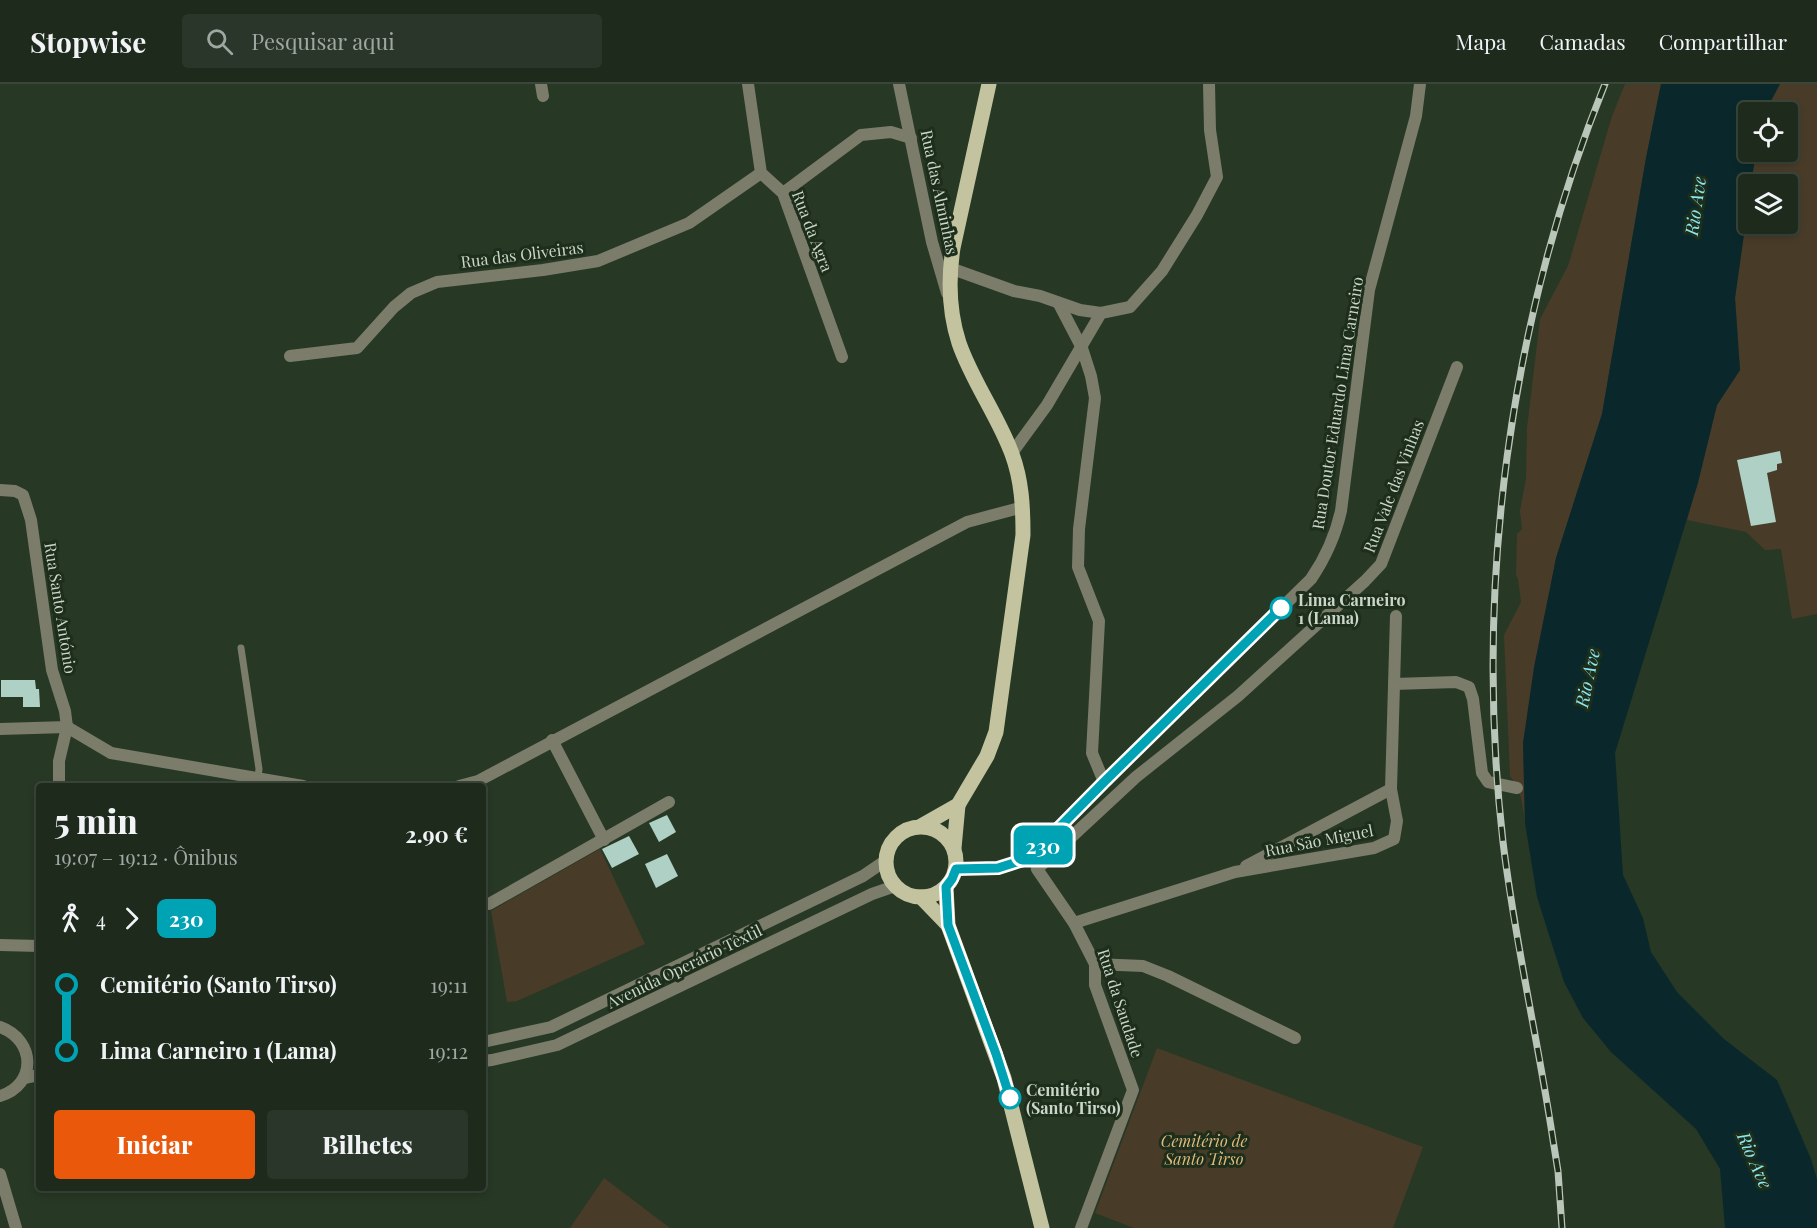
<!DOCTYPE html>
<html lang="pt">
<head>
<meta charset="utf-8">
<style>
  body { margin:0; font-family:"Playfair Display",serif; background:#2a3629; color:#f1f3f6; height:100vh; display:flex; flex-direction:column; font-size:22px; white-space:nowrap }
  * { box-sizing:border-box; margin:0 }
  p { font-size:20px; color:#a0a7a3 }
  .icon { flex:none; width:33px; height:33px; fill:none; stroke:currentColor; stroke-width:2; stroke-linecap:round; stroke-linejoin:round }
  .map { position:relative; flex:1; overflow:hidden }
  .side { position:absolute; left:36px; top:699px; width:450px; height:408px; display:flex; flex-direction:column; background:#1d2a1c; border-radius:6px; box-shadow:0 3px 9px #0003,0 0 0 2px #3b463b }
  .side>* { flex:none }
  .badge { padding:0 12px; border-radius:9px; font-size:21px; line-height:39px }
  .buttons { position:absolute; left:1738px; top:18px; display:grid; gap:12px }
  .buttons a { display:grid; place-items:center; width:60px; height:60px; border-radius:6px; background:#1d2a1c; box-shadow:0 3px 9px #0003,0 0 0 2px #3b463b; font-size:30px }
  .map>.badge { position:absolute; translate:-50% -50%; box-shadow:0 0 0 3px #fff }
  .legs { display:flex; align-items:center; gap:9px; height:66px; padding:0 18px; font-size:20px }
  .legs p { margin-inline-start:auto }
  .headline { display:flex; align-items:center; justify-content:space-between; height:102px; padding:0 18px }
  h1 { font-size:33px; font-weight:800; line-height:45px }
  .action { display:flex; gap:12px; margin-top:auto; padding:12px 18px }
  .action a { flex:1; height:69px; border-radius:6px; background:#ea580c; color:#fff; font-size:24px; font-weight:800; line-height:69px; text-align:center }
  .action a+a { background:#2a3629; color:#f1f3f6 }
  ul { padding:0 18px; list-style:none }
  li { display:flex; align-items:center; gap:21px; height:66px; font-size:22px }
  li i { display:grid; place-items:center; width:9px; height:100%; margin:0 8px; background:currentColor }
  li i::after { content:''; width:15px; height:15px; margin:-8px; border:4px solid; border-radius:50%; background:#1d2a1c }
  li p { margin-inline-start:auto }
  li:first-child i { background:linear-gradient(#0000 50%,currentColor 0) }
  li:last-child i { background:linear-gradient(currentColor 50%,#0000 0) }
  header { display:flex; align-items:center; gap:36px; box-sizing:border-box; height:84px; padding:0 30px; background:#1d2a1c; border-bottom:2px solid #3b463b }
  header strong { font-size:28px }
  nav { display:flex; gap:33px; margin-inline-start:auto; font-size:21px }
  .search { width:420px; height:54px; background:#2a3629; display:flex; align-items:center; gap:15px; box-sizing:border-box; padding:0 21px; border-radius:6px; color:#a0a7a3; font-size:22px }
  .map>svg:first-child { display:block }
  .green { fill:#483c29 }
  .water { fill:#0a282b }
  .building { fill:#aed0c5 }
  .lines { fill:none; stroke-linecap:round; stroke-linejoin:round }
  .service { stroke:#7b7c6a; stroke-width:7 }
  .minor { stroke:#7b7c6a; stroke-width:12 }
  .tertiary { stroke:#7b7c6a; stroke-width:12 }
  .primary { stroke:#c3c49f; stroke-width:15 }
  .rail-casing { stroke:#bac6b9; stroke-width:7 }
  .rail { stroke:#1d2e1b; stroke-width:4.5; stroke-dasharray:14; stroke-linecap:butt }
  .line-1-casing { stroke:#fff; stroke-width:14 }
  .line-1 { stroke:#00a3b4; stroke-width:9 }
  .stop-1-dot { fill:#fff; stroke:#00a3b4; stroke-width:3 }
  .labels { text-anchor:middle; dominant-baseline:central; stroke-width:6; stroke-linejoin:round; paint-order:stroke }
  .street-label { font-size:16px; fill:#cbd6ca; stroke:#1d2e1b }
  .stop-label { font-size:16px; font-weight:bold; fill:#cbd6ca; stroke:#1d2e1b; text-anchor:start }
  .park-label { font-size:16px; font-style:italic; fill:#e2bb7f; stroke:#1d2e1b }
  .water-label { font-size:18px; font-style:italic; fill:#8be7f1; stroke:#1d2e1b }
</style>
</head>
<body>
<header>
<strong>Stopwise</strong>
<div class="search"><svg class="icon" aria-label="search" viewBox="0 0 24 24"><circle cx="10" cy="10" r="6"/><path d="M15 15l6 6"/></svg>Pesquisar aqui</div>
<nav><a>Mapa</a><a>Camadas</a><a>Compartilhar</a></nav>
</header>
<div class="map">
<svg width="1817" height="1144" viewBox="0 0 1817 1144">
  <rect width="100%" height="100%" fill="#273825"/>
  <!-- green -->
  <g class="green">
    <path d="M1625 0H1661L1646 74 1602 330 1556 474 1523 659 1525 739C1523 721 1521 706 1510 692L1504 551 1521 518 1518 495 1516 491 1517 450 1522 445 1520 427 1526 394 1527 344 1540 235 1568 182 1612 32Z"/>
    <polygon points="1780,0 1817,0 1817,530 1792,535 1781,465 1765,466 1746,448 1687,436 1717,321 1740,286 1735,214 1749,115 1749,140 1788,140 1788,100 1751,100 1756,68 1788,68 1788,28 1765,28"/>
    <polygon points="600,765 645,860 517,917 507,918 491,827"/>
    <polygon points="1157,964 1423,1063 1393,1144 1134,1144 1095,1129"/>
    <polygon points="604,1094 670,1144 570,1144"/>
  </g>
  <!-- water -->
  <polygon class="water" points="1661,0 1780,0 1765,28 1749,28 1749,68 1756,68 1751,100 1749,100 1749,115 1735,214 1740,286 1717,321 1698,399 1615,669 1623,791 1643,834 1651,868 1677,908 1724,955 1777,996 1811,1075 1817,1095 1817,1144 1725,1144 1720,1085 1696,1045 1611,968 1583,934 1564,898 1537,813 1525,739 1523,659 1534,583 1556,474 1602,330 1646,74"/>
  <!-- building -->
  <g class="building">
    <polygon points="1780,367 1782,379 1777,380 1777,386 1767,389 1776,438 1751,442 1737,376"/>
    <polygon points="1,596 35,596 36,605 39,605 40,623 23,623 23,613 1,613"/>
    <polygon points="667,731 676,748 659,758 649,739"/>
    <polygon points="629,752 639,770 612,784 602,765"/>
    <polygon points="667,770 678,792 656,804 645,780"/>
  </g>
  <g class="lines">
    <!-- service -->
    <polyline class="service" points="241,564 259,685 258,694"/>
    <!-- minor -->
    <g class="minor">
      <polyline points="541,0 543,12"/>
      <polyline points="748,0 761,89 783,109 842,273"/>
      <polyline points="899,0 932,158 947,209"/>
      <polyline points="783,109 861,51 891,48 911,54"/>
      <polyline points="950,184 1014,207 1040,212 1080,226 1101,229"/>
      <polyline points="1059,220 1082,264 1091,292 1095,314 1079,445 1078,483 1099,537 1092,669 1104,698"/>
      <polyline points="290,272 357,264 394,223 411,209 437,198 543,186 598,177 689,139 761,89"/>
      <polyline points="1012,369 1047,321 1101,229 1130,223 1162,187 1197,131 1217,93 1210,46 1209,0"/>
      <polyline points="0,406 15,407 23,411 31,436 52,586 65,627 67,643 59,677 59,702"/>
      <polyline points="1394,600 1456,598 1469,603 1473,615 1482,689 1488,698 1517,704"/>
      <polyline points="552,656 604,756"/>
      <polyline points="1246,782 1391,705"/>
      <polyline points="489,820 669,718"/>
      <polyline points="1074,839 1235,788 1374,764 1394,755 1397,737 1391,705 1396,532"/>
      <polyline points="0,861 39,862"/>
      <polyline points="1095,880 1143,882 1168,892 1295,954"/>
      <polyline points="1081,1144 1133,1006 1095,901 1095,880 1074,839 1037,785 1136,693 1238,612 1365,497 1381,480 1457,283"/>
    </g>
    <!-- tertiary -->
    <g class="tertiary">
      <polyline points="0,645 67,643 111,669 303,702"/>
      <polyline points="459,702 478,697 967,438 1023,423"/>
      <path d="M956 785 998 784 1023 776 1037 766 1104 698 1311 495C1326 473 1335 453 1341 427L1369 206 1416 32 1420 0"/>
      <path d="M0 943C36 956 37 1001 0 1012"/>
      <polyline points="483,958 551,943 863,792 885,777"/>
      <polyline points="483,977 492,976 557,961 872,810 895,802"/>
      <polyline points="24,994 39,991"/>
      <polyline points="0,1090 16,1144"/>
    </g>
    <!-- primary -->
    <g class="primary">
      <path d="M921 742 958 721 987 672 996 648 1023 451C1023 424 1022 397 1012 370 998 332 972 297 959 259 949 228 948 196 953 164L989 0"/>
      <circle cx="921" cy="778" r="35"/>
      <polyline points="954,764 958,721"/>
      <polyline points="946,803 948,841 1004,994 1042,1144"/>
      <polyline points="921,813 948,841"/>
    </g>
    <defs>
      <path id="rail" d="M1562 1144 1558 1087 1553 1056C1538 956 1515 858 1503 758 1474 504 1509 237 1605 0"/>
    </defs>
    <!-- rail casing -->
    <use href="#rail" class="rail-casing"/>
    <!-- rail -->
    <use href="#rail" class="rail"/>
  </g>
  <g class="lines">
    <defs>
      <polyline id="line-1" points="1010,1014 996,970 948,841 946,803 952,795 956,785 998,784 1023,776 1037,766 1104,698 1281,524"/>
    </defs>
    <!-- line-1 casing -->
    <use href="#line-1" class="line-1-casing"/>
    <!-- line-1 -->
    <use href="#line-1" class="line-1"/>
  </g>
  <!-- markers -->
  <g class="stop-1-dot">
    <circle cx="1281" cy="524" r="10"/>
    <circle cx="1010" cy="1014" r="10"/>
  </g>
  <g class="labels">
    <!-- street labels -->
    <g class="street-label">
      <text transform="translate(940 108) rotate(78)">Rua das Alminhas</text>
      <text transform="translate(813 147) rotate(69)">Rua da Agra</text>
      <text transform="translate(522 170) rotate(-7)">Rua das Oliveiras</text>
      <text transform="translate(1337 319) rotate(-81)">Rua Doutor Eduardo Lima Carneiro</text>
      <text transform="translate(1393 402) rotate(-69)">Rua Vale das Vinhas</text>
      <text transform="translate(61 524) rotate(81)">Rua Santo António</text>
      <text transform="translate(1319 756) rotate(-11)">Rua São Miguel</text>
      <text transform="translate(684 882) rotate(-26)">Avenida Operário Têxtil</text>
      <text transform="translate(1121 919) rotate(72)">Rua da Saudade</text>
    </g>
    <!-- stop labels -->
    <g class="stop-label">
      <text x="1298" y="515">Lima Carneiro<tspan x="1298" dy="18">1 (Lama)</tspan></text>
      <text x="1026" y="1005">Cemitério<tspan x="1026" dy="18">(Santo Tirso)</tspan></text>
    </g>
    <!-- park labels -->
    <g class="park-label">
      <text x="1204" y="1056">Cemitério de<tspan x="1204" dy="18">Santo Tirso</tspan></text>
    </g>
    <!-- water labels -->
    <g class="water-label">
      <text transform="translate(1695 122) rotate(-82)">Rio Ave</text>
      <text transform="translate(1587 594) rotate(-78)">Rio Ave</text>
      <text transform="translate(1755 1076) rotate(66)">Rio Ave</text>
    </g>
  </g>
</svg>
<div class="buttons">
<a><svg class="icon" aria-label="locate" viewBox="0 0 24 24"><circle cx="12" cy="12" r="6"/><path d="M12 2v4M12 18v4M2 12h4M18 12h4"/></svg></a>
<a><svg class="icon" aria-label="layers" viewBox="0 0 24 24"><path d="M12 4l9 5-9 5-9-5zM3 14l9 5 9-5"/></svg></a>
</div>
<b class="badge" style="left:1043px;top:761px;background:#00a3b4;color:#fff">230</b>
<section class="side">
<div class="headline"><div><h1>5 min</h1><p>19:07 – 19:12 · Ônibus</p></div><b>2.90 €</b></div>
<div class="legs"><svg class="icon" aria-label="walk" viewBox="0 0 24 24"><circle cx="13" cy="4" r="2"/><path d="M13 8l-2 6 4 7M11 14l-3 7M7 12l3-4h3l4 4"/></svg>4<svg class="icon" aria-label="forward" viewBox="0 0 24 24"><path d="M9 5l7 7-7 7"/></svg><b class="badge" style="background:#00a3b4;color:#fff">230</b></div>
<ul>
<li><i style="color:#00a3b4"></i><b>Cemitério (Santo Tirso)</b><p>19:11</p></li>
<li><i style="color:#00a3b4"></i><b>Lima Carneiro 1 (Lama)</b><p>19:12</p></li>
</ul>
<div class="action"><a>Iniciar</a><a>Bilhetes</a></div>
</section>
</div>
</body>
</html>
